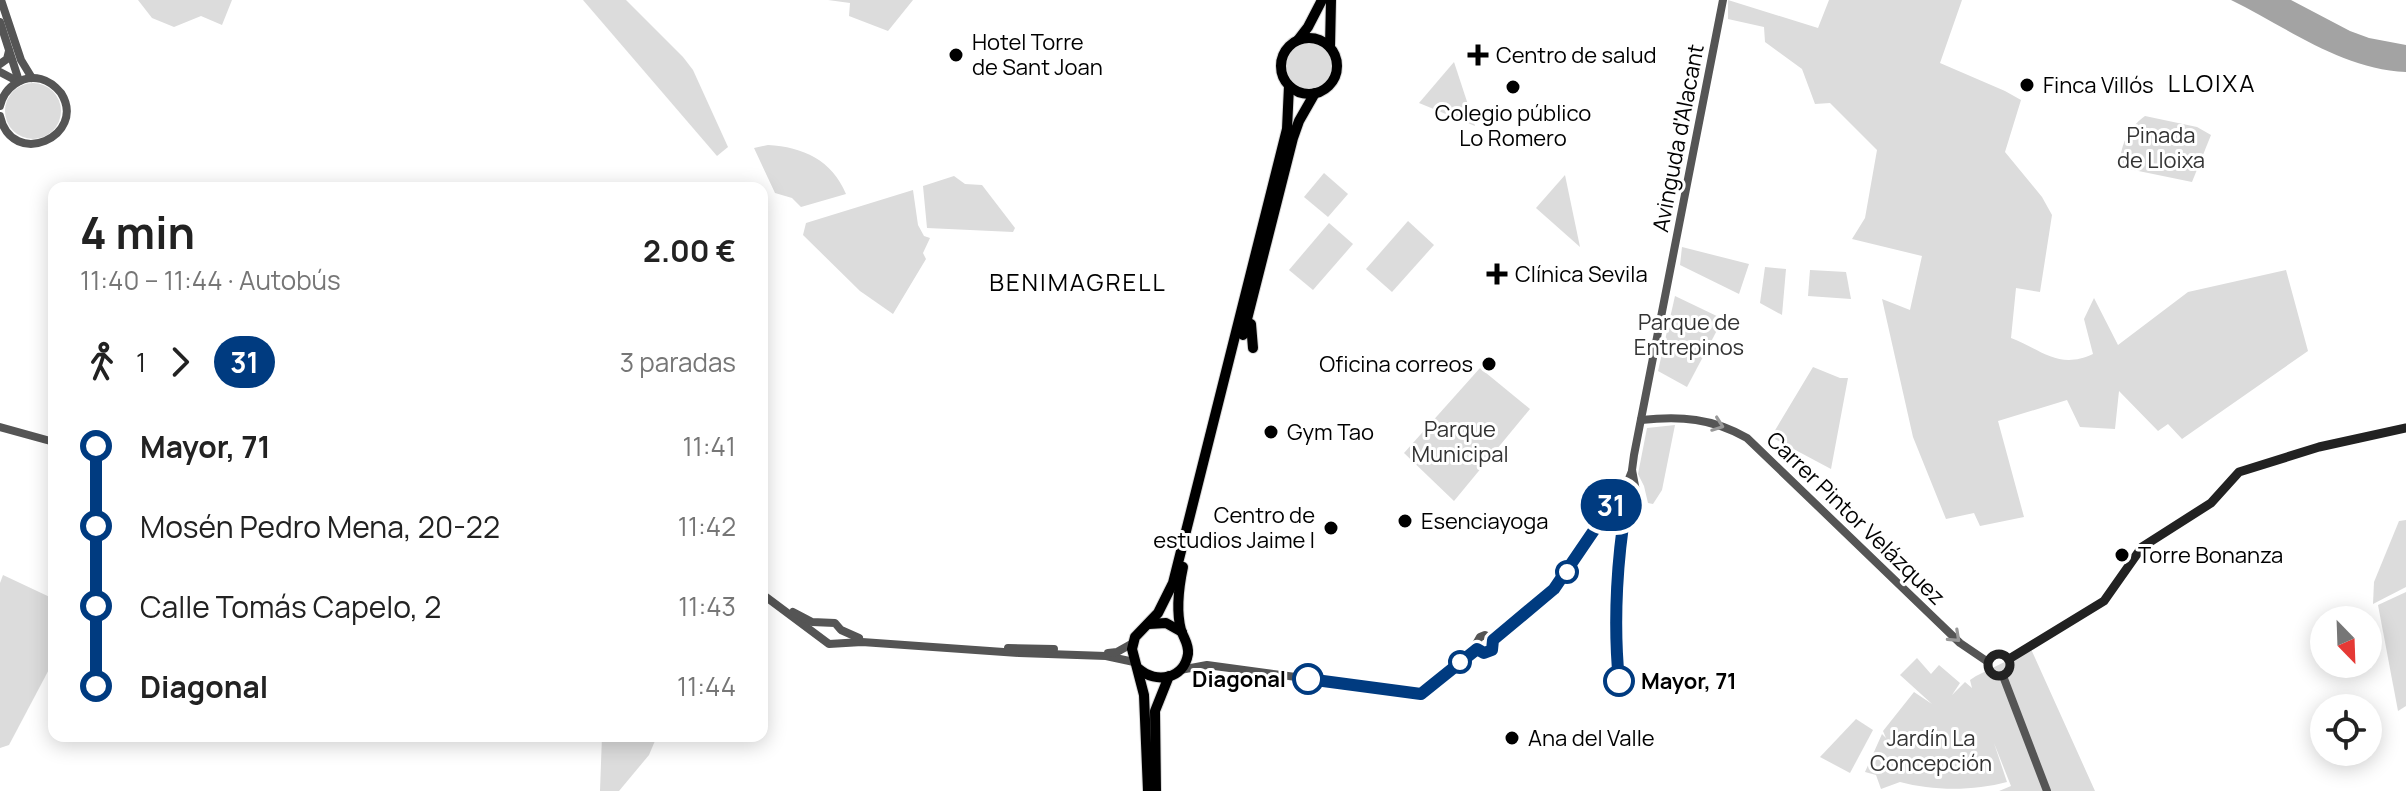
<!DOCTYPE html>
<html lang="es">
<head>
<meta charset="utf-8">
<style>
  body { margin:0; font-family:Manrope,sans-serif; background:#f6f6f6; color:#222; height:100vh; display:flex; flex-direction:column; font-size:30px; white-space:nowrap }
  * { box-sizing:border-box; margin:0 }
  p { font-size:26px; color:#767676 }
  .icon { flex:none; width:44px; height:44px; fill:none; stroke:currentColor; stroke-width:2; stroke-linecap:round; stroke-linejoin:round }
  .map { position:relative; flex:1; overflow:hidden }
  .panel { position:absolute; left:48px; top:182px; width:720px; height:560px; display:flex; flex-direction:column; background:#fff; border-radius:16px; box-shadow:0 4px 20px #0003 }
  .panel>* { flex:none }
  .badge { padding:0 16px; border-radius:26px; font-size:28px; line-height:52px }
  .needle { width:52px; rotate:157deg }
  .buttons { position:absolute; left:2310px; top:606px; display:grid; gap:16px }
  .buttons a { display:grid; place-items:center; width:72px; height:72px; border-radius:50%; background:#fff; box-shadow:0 4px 20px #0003; font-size:40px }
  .map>.badge { position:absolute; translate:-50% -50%; box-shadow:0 0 0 4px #fff }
  .legs { display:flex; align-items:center; gap:12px; height:88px; padding:0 32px; font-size:26px }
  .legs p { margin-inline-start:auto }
  .head { display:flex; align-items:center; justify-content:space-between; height:136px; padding:0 32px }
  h1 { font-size:44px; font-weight:700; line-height:60px }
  ul { padding:0 32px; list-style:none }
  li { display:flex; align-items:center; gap:28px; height:80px; font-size:30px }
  li i { display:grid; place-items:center; width:12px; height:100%; margin:0 10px; background:currentColor }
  li i::after { content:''; width:20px; height:20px; margin:-10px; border:6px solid; border-radius:50%; background:#fff }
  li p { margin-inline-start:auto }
  li:first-child i { background:linear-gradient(#0000 50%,currentColor 0) }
  li:last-child i { background:linear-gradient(currentColor 50%,#0000 0) }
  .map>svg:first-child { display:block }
  .green { fill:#dcdcdc }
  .water { fill:#a3a3a3 }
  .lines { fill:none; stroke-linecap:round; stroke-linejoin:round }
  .primary-casing { stroke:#dbdbdb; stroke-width:12 }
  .tertiary { stroke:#555; stroke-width:8 }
  .secondary { stroke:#222; stroke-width:9 }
  .primary { stroke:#000; stroke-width:10 }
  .oneway { stroke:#999 }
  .line-1-casing { stroke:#fff; stroke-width:18 }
  .line-1 { stroke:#003b80; stroke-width:12 }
  .poi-dot { fill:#000; stroke:#fff; stroke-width:3 }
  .stop-1-dot { fill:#fff; stroke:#003b80; stroke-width:4 }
  .labels { text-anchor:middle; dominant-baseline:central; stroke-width:6; stroke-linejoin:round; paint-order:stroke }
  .poi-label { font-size:22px; fill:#000; stroke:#fff; text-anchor:start }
  .park-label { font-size:22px; fill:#333; stroke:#fff }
  .street-label { font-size:22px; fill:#000; stroke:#fff }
  .stop-label { font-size:22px; font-weight:bold; fill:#000; stroke:#fff; text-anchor:end }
  .neighbourhood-label { font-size:24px; letter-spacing:2px; fill:#000; stroke:#fff }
</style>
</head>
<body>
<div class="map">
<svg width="2406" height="791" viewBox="0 0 2406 791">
  <rect width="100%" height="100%" fill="#fff"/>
  <!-- green -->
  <g class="green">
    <polygon points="138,0 232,0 222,25 201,16 174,27 152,18"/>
    <polygon points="583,0 626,0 683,57 693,70 728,147 717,156"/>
    <polygon points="828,0 913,0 888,31 849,16 850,3"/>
    <path d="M1728 0 1818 28 1829 0H1962L1940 63 2005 91 2021 100 2005 152 2042 197 2052 215 2040 292 2016 288 2011 338C2042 350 2059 370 2093 354L2084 319 2094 298 2118 345 2188 292 2286 270 2308 351 2182 439 2168 424 2158 431 2119 391 2115 429 2080 427 2067 400 1998 421 2024 517 1980 526 1974 513 1946 519 1913 437 1882 299 1910 310 1922 256 1852 239 1865 218 1877 150 1830 103 1815 104 1802 69 1765 42 1764 27 1728 19Z"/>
    <circle cx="1308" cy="66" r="24"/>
    <polygon points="1454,62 1475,126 1419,103"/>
    <circle cx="33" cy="111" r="28"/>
    <path d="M2145 116 2197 127 2211 135 2192 182 2119 167C2121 145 2127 129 2145 116Z"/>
    <path d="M768 145C803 147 832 160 846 194L801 207 792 198 775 193 754 148Z"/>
    <polygon points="1324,173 1348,194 1328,217 1304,197"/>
    <polygon points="1565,175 1580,247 1536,208"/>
    <polygon points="954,176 965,184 982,185 1015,228 1013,232 927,228 923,186"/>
    <polygon points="913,190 918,225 924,236 930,238 923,253 926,259 893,314 860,291 803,235 806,223"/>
    <polygon points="1408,221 1434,245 1392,292 1366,269"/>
    <polygon points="1329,223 1353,244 1313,290 1289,270"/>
    <polygon points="1682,247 1749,264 1739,294 1680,265"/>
    <polygon points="1765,267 1786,269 1782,315 1760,303"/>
    <polygon points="1810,270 1846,272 1851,299 1808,296"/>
    <polygon points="1675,296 1723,319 1687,387 1658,371"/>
    <polygon points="1813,367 1840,378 1848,378 1831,469 1771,437"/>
    <polygon points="1480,368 1530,409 1454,501 1404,453"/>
    <polygon points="1675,425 1662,490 1653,504 1648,503 1644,486 1638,474 1647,428"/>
    <polygon points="2406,520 2406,587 2373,604 2374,582 2399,521"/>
    <polygon points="3,575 54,599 54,660 9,745 0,748 0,583"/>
    <polygon points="2406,592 2406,706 2398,711 2378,605"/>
    <path d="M2031 649 2095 791H1999L2011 786 1994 743 2007 782C1974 791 1933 791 1900 782L1881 789 1876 775 1865 772 1882 734 1886 738 1883 731 1914 692 1932 704 1900 675 1917 658 1931 674 1939 665 1960 683 1952 695 1965 682 1972 688 1970 680 1976 676Z"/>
    <polygon points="1856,719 1873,730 1850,773 1820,757"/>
    <polygon points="602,736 657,736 649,755 619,791 600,791"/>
  </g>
  <!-- water -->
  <path class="water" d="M2231 0H2291L2350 31 2369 38 2406 45V72C2341 69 2288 28 2231 0Z"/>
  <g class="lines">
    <defs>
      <g id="primary">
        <circle cx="1309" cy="66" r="28"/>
        <polyline points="1298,40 1308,27 1322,0"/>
        <polyline points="1330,47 1331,0"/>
        <polyline points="1251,324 1253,348"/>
        <polyline points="1243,335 1293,138 1299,121 1315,93"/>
        <polyline points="1149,624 1166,623 1182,632"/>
        <path d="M1139 669C1156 684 1184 679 1188 654 1189 644 1184 639 1181 630 1176 611 1179 586 1183 567"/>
        <polyline points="1148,791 1144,695 1132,649 1135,637 1158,613 1173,583 1287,129 1289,86"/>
        <polyline points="1156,791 1155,711 1169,676"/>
      </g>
    </defs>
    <!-- primary casing -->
    <use href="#primary" class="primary-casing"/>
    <!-- tertiary -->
    <g class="tertiary">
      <polyline points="1,0 21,60 32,78"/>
      <polyline points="0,22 19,81"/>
      <polyline points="0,64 7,59 9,51"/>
      <polyline points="0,72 17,81"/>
      <path d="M0 106C4 88 22 74 41 79 49 81 56 87 61 93 88 136 12 170 0 116"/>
      <path d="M1641 420C1681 416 1712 418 1747 438L1960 643 1988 662"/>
      <polyline points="0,427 54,442"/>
      <polyline points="1624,491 1631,495 1636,491 1632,470 1634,455 1723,0"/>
      <polyline points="762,594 829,644 862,642 1019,653 1106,656 1134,662"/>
      <polyline points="793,612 812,622 835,623 841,630 859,638"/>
      <polyline points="1493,640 1554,589 1618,495 1624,491 1632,471"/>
      <polyline points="1008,648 1054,649"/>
      <polyline points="1477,649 1476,644 1480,637 1485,635 1493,640"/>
      <polyline points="1477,649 1489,652 1494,645 1493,640"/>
      <polyline points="1108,653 1117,652 1133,643"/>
      <polyline points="1180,670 1207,665 1421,694 1477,649"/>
      <polyline points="2003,676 2047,791"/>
    </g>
    <!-- secondary -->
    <g class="secondary">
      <circle cx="1999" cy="665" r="11"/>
      <polyline points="2009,659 2104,601 2142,547 2211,503 2239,472 2319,447 2406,428"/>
    </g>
    <!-- primary -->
    <use href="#primary" class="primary"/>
  </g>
  <!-- one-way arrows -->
  <defs><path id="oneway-chevron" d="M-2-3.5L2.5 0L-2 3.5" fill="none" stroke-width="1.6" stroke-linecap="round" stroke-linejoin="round" transform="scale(2)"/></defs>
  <g class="oneway">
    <use href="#oneway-chevron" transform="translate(1718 425) rotate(20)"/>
    <use href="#oneway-chevron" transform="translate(1955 637) rotate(43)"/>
  </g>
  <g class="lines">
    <defs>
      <path id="line-1" d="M1308 679 1421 694 1477 649 1484 653 1492 650 1493 640 1554 589 1618 495 1624 491 1628 495C1617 554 1613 621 1619 681"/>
    </defs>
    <!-- line-1 casing -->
    <use href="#line-1" class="line-1-casing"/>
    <!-- line-1 -->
    <use href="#line-1" class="line-1"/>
  </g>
  <!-- markers -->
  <g class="poi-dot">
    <circle cx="956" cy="55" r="8"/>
    <path d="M1474 43h8v8h8v8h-8v8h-8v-8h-8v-8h8z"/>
    <circle cx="2027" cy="85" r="8"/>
    <circle cx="1513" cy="87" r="8"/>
    <path d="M1493 262h8v8h8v8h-8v8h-8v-8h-8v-8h8z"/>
    <circle cx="1489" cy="364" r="8"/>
    <circle cx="1271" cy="432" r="8"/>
    <circle cx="1405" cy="521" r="8"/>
    <circle cx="1331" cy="528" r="8"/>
    <circle cx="2122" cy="555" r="8"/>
    <circle cx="1512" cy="738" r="8"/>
  </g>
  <g class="stop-1-dot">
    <circle cx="1567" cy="572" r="10"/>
    <circle cx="1460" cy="662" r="10"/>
    <circle cx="1308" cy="679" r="14"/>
    <circle cx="1619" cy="681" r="14"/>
  </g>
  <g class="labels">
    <!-- poi labels -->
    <g class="poi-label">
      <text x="972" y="42">Hotel Torre<tspan x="972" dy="25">de Sant Joan</tspan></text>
      <text x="1496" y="55">Centro de salud</text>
      <text x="2043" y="85">Finca Villós</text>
      <text x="1513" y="113" text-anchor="middle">Colegio público<tspan x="1513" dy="25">Lo Romero</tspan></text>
      <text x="1515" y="274">Clínica Sevila</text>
      <text x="1473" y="364" text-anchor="end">Oficina correos</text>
      <text x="1287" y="432">Gym Tao</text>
      <text x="1315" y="515" text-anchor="end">Centro de<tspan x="1315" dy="25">estudios Jaime I</tspan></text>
      <text x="1421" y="521">Esenciayoga</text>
      <text x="2138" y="555">Torre Bonanza</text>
      <text x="1528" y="738">Ana del Valle</text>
    </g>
    <!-- park labels -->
    <g class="park-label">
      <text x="2161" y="135">Pinada<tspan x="2161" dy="25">de Lloixa</tspan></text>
      <text x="1689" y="322">Parque de<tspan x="1689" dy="25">Entrepinos</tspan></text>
      <text x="1460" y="429">Parque<tspan x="1460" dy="25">Municipal</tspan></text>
      <text x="1931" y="738">Jardín La<tspan x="1931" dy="25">Concepción</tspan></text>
    </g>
    <!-- street labels -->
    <g class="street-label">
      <text transform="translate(1678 138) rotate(-79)">Avinguda d'Alacant</text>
      <text transform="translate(1856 518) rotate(44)">Carrer Pintor Velázquez</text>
    </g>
    <!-- stop labels -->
    <g class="stop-label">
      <text x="1286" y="679">Diagonal</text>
      <text x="1641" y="681" text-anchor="start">Mayor, 71</text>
    </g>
    <!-- neighbourhood labels -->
    <g class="neighbourhood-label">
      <text x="2212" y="82">LLOIXA</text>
      <text x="1078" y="281">BENIMAGRELL</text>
    </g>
  </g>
</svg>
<div class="buttons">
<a><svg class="needle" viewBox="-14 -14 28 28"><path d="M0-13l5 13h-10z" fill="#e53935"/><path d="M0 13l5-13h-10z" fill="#767676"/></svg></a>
<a><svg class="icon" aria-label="locate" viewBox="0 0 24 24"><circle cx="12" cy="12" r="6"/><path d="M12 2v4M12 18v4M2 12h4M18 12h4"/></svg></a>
</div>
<b class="badge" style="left:1611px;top:505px;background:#003b80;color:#fff">31</b>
<section class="panel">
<div class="head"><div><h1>4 min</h1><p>11:40 – 11:44 · Autobús</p></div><b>2.00 €</b></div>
<div class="legs"><svg class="icon" aria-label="walk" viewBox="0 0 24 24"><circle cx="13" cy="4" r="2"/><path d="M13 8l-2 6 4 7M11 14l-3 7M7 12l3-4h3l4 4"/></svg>1<svg class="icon" aria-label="forward" viewBox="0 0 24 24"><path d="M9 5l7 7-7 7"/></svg><b class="badge" style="background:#003b80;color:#fff">31</b><p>3 paradas</p></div>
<ul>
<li><i style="color:#003b80"></i><b>Mayor, 71</b><p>11:41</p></li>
<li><i style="color:#003b80"></i><span>Mosén Pedro Mena, 20-22</span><p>11:42</p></li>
<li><i style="color:#003b80"></i><span>Calle Tomás Capelo, 2</span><p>11:43</p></li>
<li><i style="color:#003b80"></i><b>Diagonal</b><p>11:44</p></li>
</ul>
</section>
</div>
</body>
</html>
